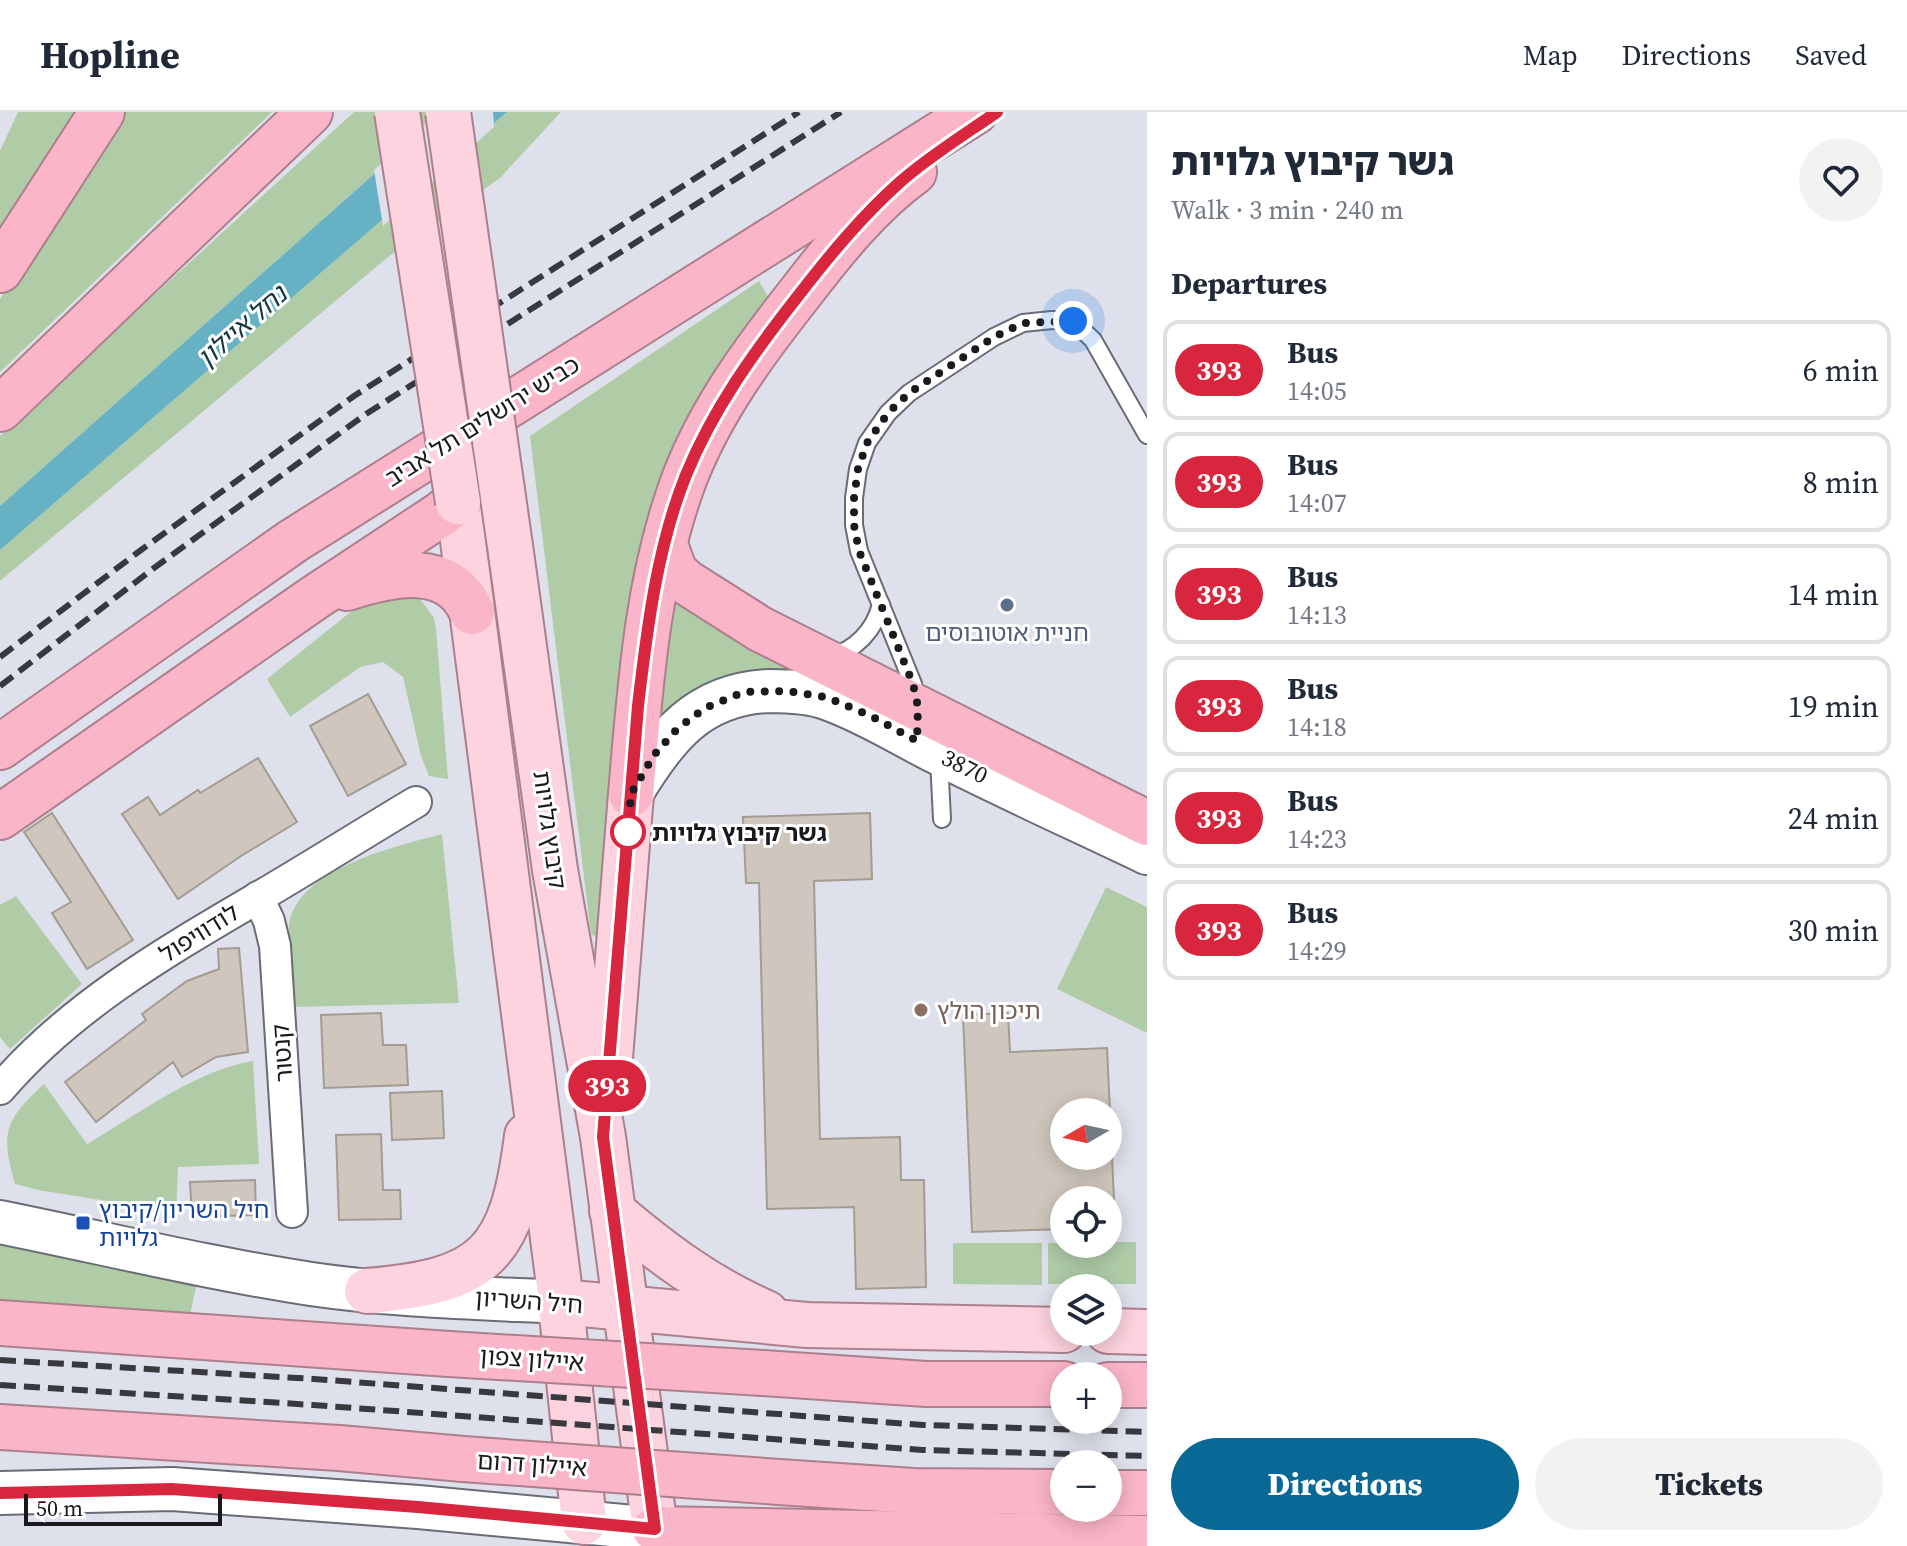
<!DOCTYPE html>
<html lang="en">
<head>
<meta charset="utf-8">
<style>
  body { margin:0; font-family:"Source Serif 4","Noto Sans Hebrew",serif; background:#f2f2f3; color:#1f2937; height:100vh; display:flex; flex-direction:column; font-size:30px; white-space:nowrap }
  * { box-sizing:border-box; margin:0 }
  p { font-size:26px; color:#747a83 }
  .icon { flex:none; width:44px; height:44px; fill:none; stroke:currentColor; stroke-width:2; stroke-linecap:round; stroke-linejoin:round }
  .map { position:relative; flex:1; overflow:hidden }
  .details { display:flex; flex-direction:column; background:#fff; width:760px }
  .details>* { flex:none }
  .badge { padding:0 16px; border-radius:26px; font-size:28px; line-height:52px }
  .needle { width:52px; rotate:261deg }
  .controls { position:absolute; left:1050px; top:986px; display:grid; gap:16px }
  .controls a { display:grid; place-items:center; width:72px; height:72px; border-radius:50%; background:#fff; box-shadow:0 4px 20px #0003; font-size:40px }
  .scale { position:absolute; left:24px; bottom:20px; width:198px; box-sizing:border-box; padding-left:8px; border:4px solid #1a1a1e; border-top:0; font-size:22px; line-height:28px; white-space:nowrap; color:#1a1a1e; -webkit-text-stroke:6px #fff; paint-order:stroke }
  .you { position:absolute; width:40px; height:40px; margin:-20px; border:6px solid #fff; border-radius:50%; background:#1a73e8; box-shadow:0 0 0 12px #1a73e833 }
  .map>.badge { position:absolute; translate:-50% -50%; box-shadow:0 0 0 4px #fff }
  h2 { padding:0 24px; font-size:30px; line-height:72px }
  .round { display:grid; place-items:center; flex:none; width:84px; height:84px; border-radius:42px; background:#f2f2f3 }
  .summary { display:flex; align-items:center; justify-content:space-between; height:136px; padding:0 24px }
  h1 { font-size:38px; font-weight:800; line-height:60px }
  .button { display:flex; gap:16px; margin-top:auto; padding:16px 24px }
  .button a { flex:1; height:92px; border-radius:48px; background:#086997; color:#fff; font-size:32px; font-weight:800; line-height:92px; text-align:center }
  .button a+a { background:#f2f2f3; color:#1f2937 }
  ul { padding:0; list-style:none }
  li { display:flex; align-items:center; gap:24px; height:100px; margin:0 16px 12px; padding:0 8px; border:4px solid #e0e1e3; border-radius:16px }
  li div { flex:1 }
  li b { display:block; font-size:30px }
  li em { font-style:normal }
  li .badge { min-width:88px; font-weight:700; text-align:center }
  header { display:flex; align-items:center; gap:48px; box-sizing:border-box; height:112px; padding:0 40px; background:#fff; border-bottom:2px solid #e0e1e3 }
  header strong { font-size:38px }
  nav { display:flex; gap:44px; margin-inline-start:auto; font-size:28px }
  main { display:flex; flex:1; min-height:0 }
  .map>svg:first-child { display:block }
  .green { fill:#afcca7 }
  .water { fill:#66b2c4 }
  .pier { fill:#dee0eb }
  .building { fill:#cfc7be; stroke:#a49b93; stroke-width:2 }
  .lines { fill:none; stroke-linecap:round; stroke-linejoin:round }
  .lane-casing { stroke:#696b75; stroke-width:20 }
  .street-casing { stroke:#696b75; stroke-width:34 }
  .secondary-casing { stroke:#696b75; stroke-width:46 }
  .primary-casing { stroke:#ac7f8c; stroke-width:48 }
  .highway-casing { stroke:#ac7f8c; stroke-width:48 }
  .lane { stroke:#fff; stroke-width:16 }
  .street { stroke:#fff; stroke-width:30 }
  .secondary { stroke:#fff; stroke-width:42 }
  .primary { stroke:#fcd3de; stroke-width:44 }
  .highway { stroke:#fab5c8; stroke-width:44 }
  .rail { stroke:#38393e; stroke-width:6; stroke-dasharray:16 8; stroke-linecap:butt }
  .primary-bridge-casing { stroke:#ac7f8c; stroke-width:48; stroke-linecap:butt }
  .highway-bridge-casing { stroke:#ac7f8c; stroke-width:48; stroke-linecap:butt }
  .primary-bridge { stroke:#fcd3de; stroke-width:44 }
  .highway-bridge { stroke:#fab5c8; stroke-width:44 }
  .line-casing { stroke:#fff; stroke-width:18 }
  .line { stroke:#d7263d; stroke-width:12 }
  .walk { stroke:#1a1a1e; stroke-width:8; stroke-dasharray:0 14.4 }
  .service-dot { fill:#5c6f8a; stroke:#fff; stroke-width:3 }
  .stop-dot { fill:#fff; stroke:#d7263d; stroke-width:4 }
  .education-dot { fill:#8d6e63; stroke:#fff; stroke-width:3 }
  .transit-dot { fill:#1a4fb4; stroke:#fff; stroke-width:3 }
  .labels { text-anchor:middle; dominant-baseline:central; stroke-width:6; stroke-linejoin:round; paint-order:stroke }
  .street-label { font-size:24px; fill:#1a1a1e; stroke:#fff }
  .service-label { font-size:24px; fill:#4e5e75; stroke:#fff }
  .stop-label { font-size:24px; font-weight:bold; fill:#1a1a1e; stroke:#fff; text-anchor:start }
  .education-label { font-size:24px; fill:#785e54; stroke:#fff; text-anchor:start }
  .transit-label { font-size:24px; fill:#164399; stroke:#fff; text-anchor:start }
  .water-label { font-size:26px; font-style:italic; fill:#12373f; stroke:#fff }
</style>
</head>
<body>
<header>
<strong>Hopline</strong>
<nav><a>Map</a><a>Directions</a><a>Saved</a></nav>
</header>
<main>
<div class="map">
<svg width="1147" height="1434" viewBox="0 0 1147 1434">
  <rect width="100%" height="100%" fill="#dee0eb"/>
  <!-- green -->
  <g class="green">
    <polygon points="18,0 74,0 0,130 0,39"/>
    <polygon points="115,0 272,0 0,260 0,187 24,151"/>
    <polygon points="354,0 444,0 0,394 0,324"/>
    <polygon points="507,0 561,0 500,66 388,145 0,469 0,438"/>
    <polygon points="759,169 768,185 733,234 702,290 607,831 591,822 530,324"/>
    <polygon points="663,468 857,578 791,570 643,639"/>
    <polygon points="378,478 414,479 434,506 436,517 448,667 429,664 421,644 403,565 383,550 360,555 290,605 267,567"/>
    <path d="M442 722 459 891 294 895C292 869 286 840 289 814 295 757 397 734 442 722Z"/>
    <polygon points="1106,775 1147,795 1147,921 1057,877"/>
    <polygon points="16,784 82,872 10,937 0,925 0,793"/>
    <path d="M253 949 259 1052 178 1055 176 1100 38 1078 15 1072C0 1020 5 1008 44 972L87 1032C139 1002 194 959 253 949Z"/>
    <polygon points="1108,1130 1136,1130 1136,1172 1048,1172 1048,1131"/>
    <polygon points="0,1131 198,1166 190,1203 0,1189"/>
    <polygon points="953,1131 1042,1131 1042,1173 953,1172"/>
  </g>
  <!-- water -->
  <polygon class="water" points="444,0 507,0 0,438 0,394"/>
  <!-- pier -->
  <polygon class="pier" points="438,0 493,0 494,15 383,114 374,58"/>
  <!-- building -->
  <g class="building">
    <polygon points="368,582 406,652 348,684 310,614"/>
    <polygon points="258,646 297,710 241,744 178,787 122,702 148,685 160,703 198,678 200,681"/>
    <polygon points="52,701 133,828 87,857 52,801 71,790 24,720"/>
    <polygon points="870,701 872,767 814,769 820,1027 900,1025 901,1068 924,1068 926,1175 856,1177 854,1095 767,1097 759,771 746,771 743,705"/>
    <polygon points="239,836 248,940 216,945 182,965 173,950 96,1010 65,970 146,908 142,902 187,869 219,857 218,837"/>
    <polygon points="381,901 383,933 406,933 408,973 324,976 321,903"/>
    <polygon points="1008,901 1010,940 1107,936 1110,1000 1064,1000 1064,1044 1112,1044 1114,1088 1064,1088 1064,1117 972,1120 963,903"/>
    <polygon points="442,979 444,1026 392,1028 390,981"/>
    <polygon points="381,1022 383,1078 400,1078 401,1107 339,1108 336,1023"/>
    <polygon points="255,1068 256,1103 192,1105 190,1070"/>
  </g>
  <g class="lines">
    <defs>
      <g id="lane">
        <path d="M829 545C855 539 875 518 881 492"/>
        <polyline points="916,589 913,572 859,439 854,413 854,386 858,357 867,331 888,301 909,281 994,225 1023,211 1052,208 1073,209 1093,228 1147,323"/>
        <polyline points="939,647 942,707"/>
      </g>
      <g id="street">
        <polyline points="258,785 269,809 275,834 292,1100"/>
        <path d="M0 977C71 894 167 839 259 785 312 754 364 721 416 690"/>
      </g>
      <g id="secondary">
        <path d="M631 682C665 625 698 582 769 579 789 579 811 580 829 587 868 601 902 623 938 641 1007 676 1078 708 1147 741"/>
        <path d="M0 1110C104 1131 206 1156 311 1172 393 1184 478 1186 561 1190"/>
        <polyline points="0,1381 172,1377 418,1395 655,1417 656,1434"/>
      </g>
      <g id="primary">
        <polyline points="458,390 558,1165 584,1410"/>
        <polyline points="512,448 555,758 603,1025 655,1417"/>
        <polyline points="608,971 631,682"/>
        <path d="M612 1099C660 1140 708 1176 766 1201"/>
        <path d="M367 1179C486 1169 512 1143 527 1024"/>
        <polyline points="561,1190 807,1213 1064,1218"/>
        <polyline points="1108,1219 1147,1220"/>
      </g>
      <g id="highway">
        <polyline points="0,158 102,0"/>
        <polyline points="0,297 310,0"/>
        <polyline points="665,433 675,460 686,470 760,517 1147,711"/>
        <path d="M347 476C391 462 449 448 472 500"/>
        <polyline points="0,635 293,429 975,0"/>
        <path d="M631 682C640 576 647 465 685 365 712 296 756 237 801 180 834 137 870 92 914 60"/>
        <polyline points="0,705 314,486 441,402 486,365"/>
        <polyline points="0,1211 449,1242"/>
        <polyline points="763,1261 926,1272 1064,1272"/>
        <polyline points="1108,1273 1147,1273"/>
        <polyline points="0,1315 339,1336 463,1347"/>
        <polyline points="779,1370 913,1379 1064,1380"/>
        <polyline points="1108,1381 1147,1381"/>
        <polyline points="655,1417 1147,1426"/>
      </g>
    </defs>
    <!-- lane casing -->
    <use href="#lane" class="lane-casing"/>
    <!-- street casing -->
    <use href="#street" class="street-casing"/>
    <!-- secondary casing -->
    <use href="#secondary" class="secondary-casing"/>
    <!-- primary casing -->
    <use href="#primary" class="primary-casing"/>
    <!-- highway casing -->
    <use href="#highway" class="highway-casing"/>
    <!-- lane -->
    <use href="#lane" class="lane"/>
    <!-- street -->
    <use href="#street" class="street"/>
    <!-- secondary -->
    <use href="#secondary" class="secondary"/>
    <!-- primary -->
    <use href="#primary" class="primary"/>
    <!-- highway -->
    <use href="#highway" class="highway"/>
    <!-- rail -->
    <g class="rail">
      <polyline points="0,545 141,438 354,284 799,0"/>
      <polyline points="0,574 154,456 366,302 841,0"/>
      <polyline points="0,1248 314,1267 923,1313 1147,1320"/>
      <polyline points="0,1273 313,1293 922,1338 1147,1344"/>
    </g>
    <defs>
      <g id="primary-bridge">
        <polyline points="397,0 458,390"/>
        <polyline points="448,0 512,448"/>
      </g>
      <g id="highway-bridge">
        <polyline points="449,1242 763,1261"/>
        <polyline points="463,1347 779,1370"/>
      </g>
    </defs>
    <!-- primary-bridge casing -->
    <use href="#primary-bridge" class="primary-bridge-casing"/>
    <!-- highway-bridge casing -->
    <use href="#highway-bridge" class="highway-bridge-casing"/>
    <!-- primary-bridge -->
    <use href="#primary-bridge" class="primary-bridge"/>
    <!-- highway-bridge -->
    <use href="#highway-bridge" class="highway-bridge"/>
  </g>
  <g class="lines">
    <defs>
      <path id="line" d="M0 1381 172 1377 418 1395 655 1417 603 1025 638 594C647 517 657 435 686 363 713 297 754 240 798 184 829 144 861 105 899 71 928 45 964 23 997 0"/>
    </defs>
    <!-- line casing -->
    <use href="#line" class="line-casing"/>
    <!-- line -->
    <use href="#line" class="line"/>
    <!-- walk -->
    <polyline class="walk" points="628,720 631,682 654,643 677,617 705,596 744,580 786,579 826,585 871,604 917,629 918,595 913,572 859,439 854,413 854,386 858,357 867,331 888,301 909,281 994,225 1023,211 1073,209"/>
  </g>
  <!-- markers -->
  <circle class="service-dot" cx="1007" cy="493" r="8"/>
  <circle class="stop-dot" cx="628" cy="720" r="16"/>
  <circle class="education-dot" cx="921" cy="898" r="8"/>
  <rect class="transit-dot" x="75" y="1103" width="16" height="16" rx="4"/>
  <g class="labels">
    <!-- street labels -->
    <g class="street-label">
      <text transform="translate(482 309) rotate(-32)">כביש ירושלים תל אביב</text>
      <text transform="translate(965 654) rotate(26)">3870</text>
      <text transform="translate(550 718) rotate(82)">קיבוץ גלויות</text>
      <text transform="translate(199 821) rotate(-32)">לודוויפול</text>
      <text transform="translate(282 941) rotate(-94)">קנטור</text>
      <text transform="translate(529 1189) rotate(4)">חיל השריון</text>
      <text transform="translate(532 1247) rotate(4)">איילון צפון</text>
      <text transform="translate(532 1352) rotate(4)">איילון דרום</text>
    </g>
    <!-- service labels -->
    <g class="service-label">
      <text x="1007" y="520">חניית אוטובוסים</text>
    </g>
    <!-- stop labels -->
    <g class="stop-label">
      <text x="652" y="720">גשר קיבוץ גלויות</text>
    </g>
    <!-- education labels -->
    <g class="education-label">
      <text x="937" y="898">תיכון הולץ</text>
    </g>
    <!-- transit labels -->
    <g class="transit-label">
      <text x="99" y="1097">חיל השריון/קיבוץ<tspan x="99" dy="28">גלויות</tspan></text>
    </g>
    <!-- water labels -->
    <g class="water-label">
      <text transform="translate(242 214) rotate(-41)">נחל איילון</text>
    </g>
  </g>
</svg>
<div class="controls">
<a><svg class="needle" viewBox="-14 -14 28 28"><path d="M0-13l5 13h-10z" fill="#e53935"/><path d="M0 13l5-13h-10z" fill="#747a83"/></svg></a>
<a><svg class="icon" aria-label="locate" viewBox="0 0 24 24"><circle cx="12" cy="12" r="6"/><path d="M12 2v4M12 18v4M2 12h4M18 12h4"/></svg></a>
<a><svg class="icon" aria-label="layers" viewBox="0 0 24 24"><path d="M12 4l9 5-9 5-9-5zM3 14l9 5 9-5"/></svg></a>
<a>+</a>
<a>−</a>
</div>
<div class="scale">50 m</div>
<div class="you" style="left:1073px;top:209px"></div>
<b class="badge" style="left:607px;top:974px;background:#d7263d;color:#fff">393</b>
</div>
<section class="details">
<div class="summary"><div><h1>גשר קיבוץ גלויות</h1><p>Walk · 3 min · 240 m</p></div><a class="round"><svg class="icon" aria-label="heart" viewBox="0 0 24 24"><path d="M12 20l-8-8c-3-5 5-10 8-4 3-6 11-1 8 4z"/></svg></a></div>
<h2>Departures</h2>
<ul>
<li><span class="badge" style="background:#d7263d;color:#fff">393</span><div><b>Bus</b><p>14:05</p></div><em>6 min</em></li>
<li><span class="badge" style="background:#d7263d;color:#fff">393</span><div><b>Bus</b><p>14:07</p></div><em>8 min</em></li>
<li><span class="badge" style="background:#d7263d;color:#fff">393</span><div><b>Bus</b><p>14:13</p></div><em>14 min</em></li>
<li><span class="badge" style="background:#d7263d;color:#fff">393</span><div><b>Bus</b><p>14:18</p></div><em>19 min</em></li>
<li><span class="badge" style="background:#d7263d;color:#fff">393</span><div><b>Bus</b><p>14:23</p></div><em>24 min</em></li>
<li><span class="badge" style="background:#d7263d;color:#fff">393</span><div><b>Bus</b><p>14:29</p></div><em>30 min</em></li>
</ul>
<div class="button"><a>Directions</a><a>Tickets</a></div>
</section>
</main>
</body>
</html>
